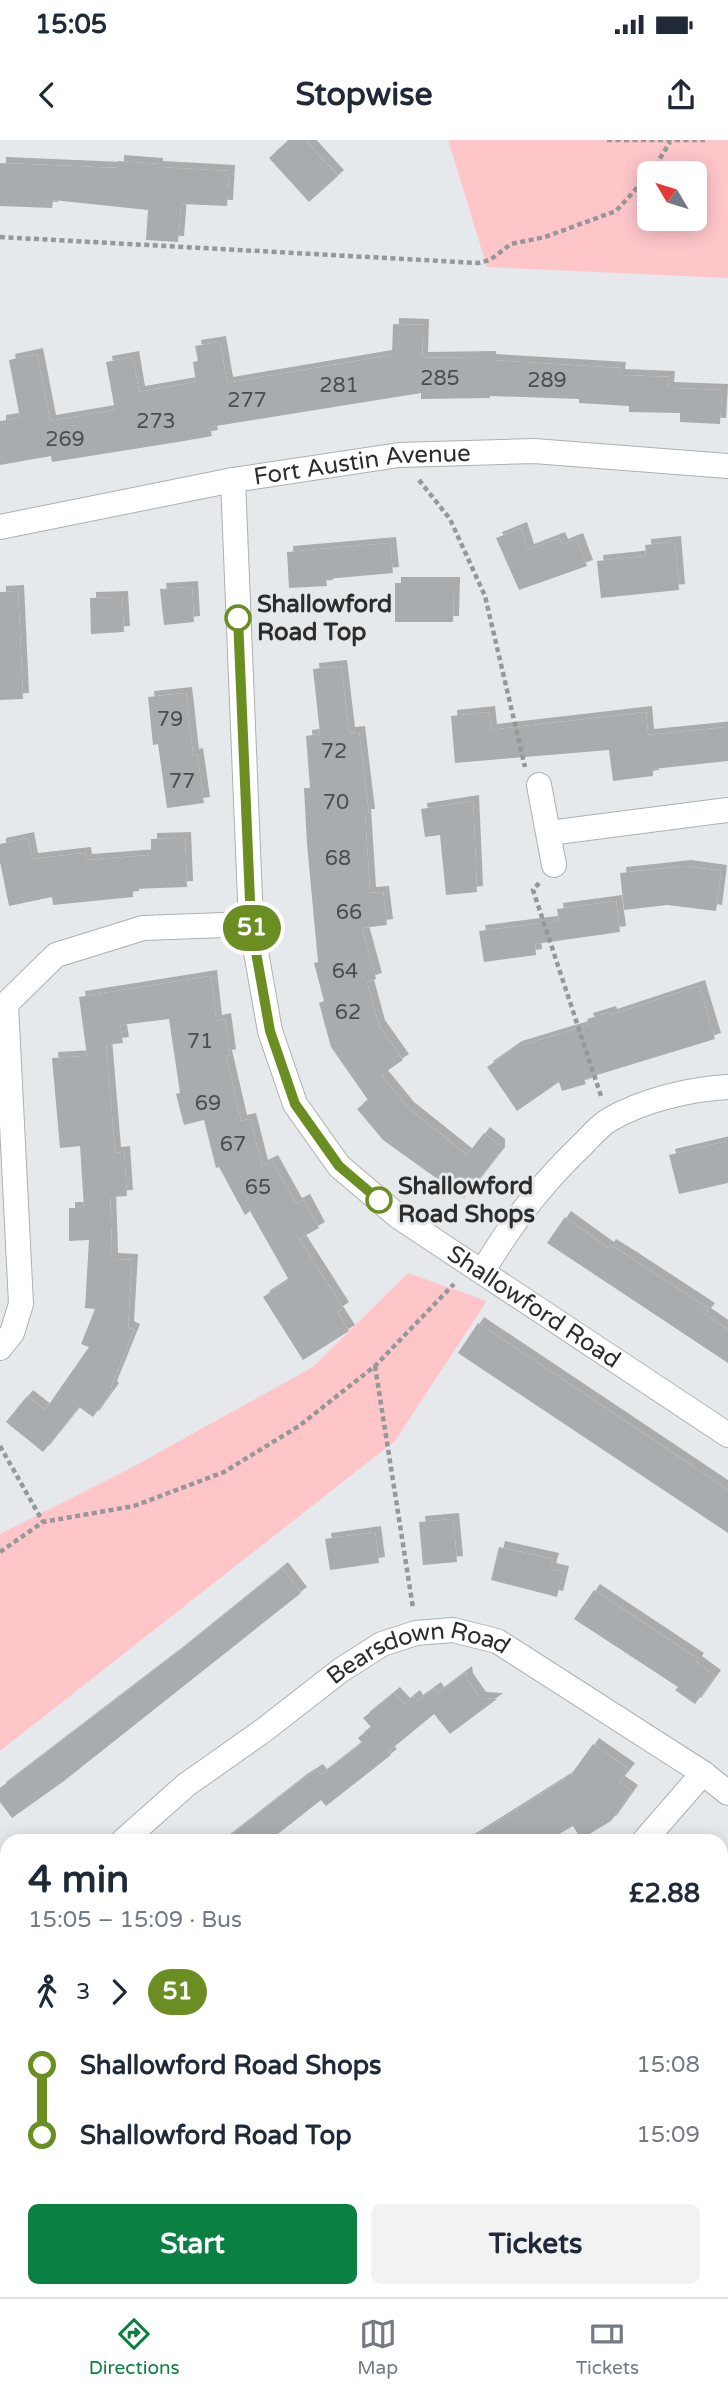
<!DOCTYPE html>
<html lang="en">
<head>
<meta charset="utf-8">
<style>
  body { margin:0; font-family:"Varela Round",sans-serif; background:#f2f2f3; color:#1f2937; height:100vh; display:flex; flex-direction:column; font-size:26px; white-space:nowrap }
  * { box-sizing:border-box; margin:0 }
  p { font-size:23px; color:#747a83 }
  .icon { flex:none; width:38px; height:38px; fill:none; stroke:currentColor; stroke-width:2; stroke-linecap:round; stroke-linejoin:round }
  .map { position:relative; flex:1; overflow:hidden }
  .side { position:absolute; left:0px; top:1694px; width:728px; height:464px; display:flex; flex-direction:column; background:#fff; border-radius:21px 21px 0 0; box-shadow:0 4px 18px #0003 }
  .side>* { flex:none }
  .badge { padding:0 14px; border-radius:23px; font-size:24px; line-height:46px }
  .needle { width:46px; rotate:308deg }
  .tools { position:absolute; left:637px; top:21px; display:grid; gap:14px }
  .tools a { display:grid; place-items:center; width:70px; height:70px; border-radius:10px; background:#fff; box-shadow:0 4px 18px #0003; font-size:35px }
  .map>.badge { position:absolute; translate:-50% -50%; box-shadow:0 0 0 4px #fff }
  .legs { display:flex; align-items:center; gap:10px; height:77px; padding:0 28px; font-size:23px }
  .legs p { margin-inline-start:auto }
  .headline { display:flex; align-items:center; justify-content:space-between; height:119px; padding:0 28px }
  h1 { font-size:38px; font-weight:700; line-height:52px }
  .button { display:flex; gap:14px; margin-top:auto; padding:14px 28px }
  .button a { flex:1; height:80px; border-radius:10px; background:#0b8043; color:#fff; font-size:28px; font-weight:700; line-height:80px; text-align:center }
  .button a+a { background:#f2f2f3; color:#1f2937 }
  ul { padding:0 28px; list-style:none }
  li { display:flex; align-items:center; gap:24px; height:70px; font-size:26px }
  li i { display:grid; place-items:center; width:10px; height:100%; margin:0 9px; background:currentColor }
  li i::after { content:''; width:18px; height:18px; margin:-9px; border:5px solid; border-radius:50%; background:#fff }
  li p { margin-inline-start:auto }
  li:first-child i { background:linear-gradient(#0000 50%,currentColor 0) }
  li:last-child i { background:linear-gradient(currentColor 50%,#0000 0) }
  .status { display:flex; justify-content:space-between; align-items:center; height:49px; padding:0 35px; background:#fff; direction:ltr }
  .status svg { height:19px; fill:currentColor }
  header { display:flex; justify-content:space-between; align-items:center; height:91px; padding:0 28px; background:#fff; font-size:32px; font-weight:700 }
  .tabs { display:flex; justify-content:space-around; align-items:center; height:98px; border-top:2px solid #e0e1e3; background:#fff; font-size:19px; color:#747a83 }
  .tabs a { display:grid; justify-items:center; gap:4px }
  .tabs .active { color:#0b8043 }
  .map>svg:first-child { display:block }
  .green { fill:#ffc6ca; fill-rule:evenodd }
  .building { fill:#a9acae; filter:url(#shadow) }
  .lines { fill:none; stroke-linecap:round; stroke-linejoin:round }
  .minor-casing { stroke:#adb0b2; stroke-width:26 }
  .path { stroke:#959798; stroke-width:4.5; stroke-dasharray:5 3.5; stroke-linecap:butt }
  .minor { stroke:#fff; stroke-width:24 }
  .line-1-casing { stroke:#fff; stroke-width:16 }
  .line-1 { stroke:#6b8e23; stroke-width:10 }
  .stop-1-dot { fill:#fff; stroke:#6b8e23; stroke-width:3.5 }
  .labels { text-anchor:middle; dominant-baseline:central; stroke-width:6; stroke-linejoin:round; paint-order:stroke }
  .number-label { font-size:21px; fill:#4b4d4e }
  .street-label { font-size:24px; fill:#2c2d2e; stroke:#e6e9eb }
  .stop-label { font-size:24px; font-weight:bold; fill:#2c2d2e; stroke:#e6e9eb; text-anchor:start }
</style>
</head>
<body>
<div class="status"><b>15:05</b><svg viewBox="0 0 49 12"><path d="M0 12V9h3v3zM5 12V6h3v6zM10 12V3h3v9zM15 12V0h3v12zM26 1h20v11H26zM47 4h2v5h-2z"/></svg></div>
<header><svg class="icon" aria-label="back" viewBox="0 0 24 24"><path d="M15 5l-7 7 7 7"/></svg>Stopwise<svg class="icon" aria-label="share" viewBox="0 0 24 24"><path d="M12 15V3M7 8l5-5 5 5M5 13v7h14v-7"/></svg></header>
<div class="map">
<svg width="728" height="2157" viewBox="0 0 728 2157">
  <defs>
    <filter id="shadow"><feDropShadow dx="6" dy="-6" stdDeviation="0" flood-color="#0004"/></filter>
  </defs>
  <rect width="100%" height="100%" fill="#e6e9eb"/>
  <!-- green -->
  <g class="green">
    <path d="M448 0H728V138L487 127ZM695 33V79H649V33Z"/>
    <polygon points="408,1133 487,1161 395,1301 0,1611 0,1394 129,1329 313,1227"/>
  </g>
  <!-- building -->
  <g class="building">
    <polygon points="289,0 305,0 338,36 309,62 269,18"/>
    <polygon points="118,21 157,24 157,27 229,31 227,66 181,64 178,102 146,100 148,70 53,60 52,68 0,66 0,23 118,28"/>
    <polygon points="393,184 423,185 422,218 490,217 490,220 620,228 619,235 669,237 668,248 722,250 720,284 680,282 680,273 629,272 629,266 579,263 579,259 490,256 490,258 421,259 421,253 210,287 212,296 178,302 52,322 51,316 0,325 0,281 20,278 9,220 37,214 50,281 115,270 106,222 133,217 139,252 196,242 193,222 198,221 195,206 220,202 227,243 392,215"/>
    <polygon points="521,388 528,410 559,398 562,405 577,399 587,426 519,450 496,398"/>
    <polygon points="675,402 679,450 601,458 597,421 646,416 645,405"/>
    <polygon points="390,403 393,433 326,439 327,446 289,448 287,412"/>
    <polygon points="395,443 454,443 453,482 395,482"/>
    <polygon points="192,447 194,482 164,485 160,449"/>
    <polygon points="18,451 23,559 0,560 0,452"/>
    <polygon points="122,457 124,492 91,494 90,458"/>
    <polygon points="341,526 349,593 359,592 369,675 365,675 370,753 383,752 387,785 362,788 376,839 367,842 379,886 403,920 381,935 408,968 467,1015 484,993 499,1005 499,1013 464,1058 383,1000 357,969 368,960 331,907 319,863 324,861 314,823 318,822 307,704 304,648 310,648 306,596 320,594 313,529"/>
    <polygon points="186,553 193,615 197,614 204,663 167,668 158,604 153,605 148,557"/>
    <polygon points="489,572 491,590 646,572 648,595 728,587 728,621 653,629 653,636 613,641 609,610 455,623 451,576"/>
    <polygon points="473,661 477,752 446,755 440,695 425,697 421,669"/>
    <polygon points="28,698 32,719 85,713 86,720 151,715 151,699 185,698 187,747 133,749 133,757 53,765 52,757 9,766 0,722 0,704"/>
    <polygon points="685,726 721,731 716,771 667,765 624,770 620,733"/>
    <polygon points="616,761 620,792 535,804 536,815 484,822 479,791 559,781 557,769"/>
    <polygon points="211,836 216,881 225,879 230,915 226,916 241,981 250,979 262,1026 272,1021 296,1064 304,1060 319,1088 299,1099 343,1168 337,1172 349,1191 303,1220 263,1157 289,1140 250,1071 245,1075 219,1027 216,1028 204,980 184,985 176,954 180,953 169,879 120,885 123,903 106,905 115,1013 124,1012 127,1056 110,1057 112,1119 132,1120 128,1187 134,1190 111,1247 113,1249 93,1277 79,1267 43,1312 6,1282 27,1256 45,1270 89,1207 81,1204 95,1169 85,1168 89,1100 69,1101 69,1068 84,1068 80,1006 60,1008 52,918 87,916 79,857"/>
    <polygon points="699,846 715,899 584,939 586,944 562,951 559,942 517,971 487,927 516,907 589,885 587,879 610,872 611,875"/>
    <polygon points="728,1001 728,1043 679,1054 669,1015"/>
    <polygon points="565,1077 608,1108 610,1105 631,1118 709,1169 705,1174 728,1190 728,1223 547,1103"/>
    <polygon points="478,1183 728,1350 728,1393 458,1213"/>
    <polygon points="453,1379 457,1422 423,1425 419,1382"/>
    <polygon points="375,1392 379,1423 330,1430 325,1399"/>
    <polygon points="499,1407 553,1419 550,1429 563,1432 557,1457 491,1440"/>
    <polygon points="282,1428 301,1453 64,1641 12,1678 0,1662 0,1648 178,1512"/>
    <polygon points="594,1450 698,1519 696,1522 715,1536 695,1564 675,1550 678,1547 574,1479"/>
    <polygon points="466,1532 467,1539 480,1558 497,1559 450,1594 434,1574 388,1612 391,1615 326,1666 321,1660 269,1701 223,1701 301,1640 317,1630 321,1635 362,1603 358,1598 371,1587 363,1578 394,1553 404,1564 414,1556 417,1561 435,1548 438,1553"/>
    <polygon points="593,1604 629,1629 619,1642 632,1651 611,1681 581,1699 573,1686 547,1701 467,1701 570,1636"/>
  </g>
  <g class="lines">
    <defs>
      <g id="minor">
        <path id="s1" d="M233 340 251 784 270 891 295 964 339 1026 399 1077 728 1295"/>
        <path id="s2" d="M0 387 233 340 399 315 534 311 728 326"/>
        <polyline points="539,645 554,725"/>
        <polyline points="549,693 728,670"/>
        <path d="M483 1131C511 1083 541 1044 582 1005 590 997 599 986 609 980 643 960 690 949 728 947"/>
        <polyline points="0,1208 12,1193 21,1164 6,864 56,815 143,788 251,784"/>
        <path id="s3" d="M123 1701 186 1645 264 1590 341 1530 382 1504 416 1493 453 1490 497 1501 703 1633 728 1653"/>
        <polyline points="644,1701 703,1633"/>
        <polyline points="0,1810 7,1804"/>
        <polyline points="721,1996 728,1991"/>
        <polyline points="0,2112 7,2118"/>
        <polyline points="45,2151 52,2157"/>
        <polyline points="434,2157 449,2151"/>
      </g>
    </defs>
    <!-- minor casing -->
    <use href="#minor" class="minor-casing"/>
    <!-- path -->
    <g class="path">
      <polyline points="607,0 705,0"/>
      <polyline points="651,33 670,2"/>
      <polyline points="0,97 478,123 490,120 511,104 545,97 616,71 649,35"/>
      <polyline points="419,340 450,379 485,456 525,627"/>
      <polyline points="539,743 533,750 601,956"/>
      <polyline points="375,1226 413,1468"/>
      <polyline points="0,1306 43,1382"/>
      <polyline points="0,1412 43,1382 134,1366 224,1332 299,1286 375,1226 454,1144"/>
      <polyline points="233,2151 234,2157"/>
    </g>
    <!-- minor -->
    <use href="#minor" class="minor"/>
  </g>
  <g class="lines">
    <defs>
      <polyline id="line-1" points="238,478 251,784 270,891 295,964 339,1026 379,1060"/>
    </defs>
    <!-- line-1 casing -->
    <use href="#line-1" class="line-1-casing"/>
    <!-- line-1 -->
    <use href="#line-1" class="line-1"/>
  </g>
  <!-- markers -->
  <g class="stop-1-dot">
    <circle cx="238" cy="478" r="12"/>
    <circle cx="379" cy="1060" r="12"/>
  </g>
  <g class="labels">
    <!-- number labels -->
    <g class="number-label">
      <text x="440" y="238">285</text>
      <text x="547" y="240">289</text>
      <text x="339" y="245">281</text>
      <text x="247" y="260">277</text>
      <text x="156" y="281">273</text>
      <text x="65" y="299">269</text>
      <text x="170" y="579">79</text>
      <text x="334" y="611">72</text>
      <text x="182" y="641">77</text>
      <text x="336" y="662">70</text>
      <text x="338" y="718">68</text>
      <text x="349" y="772">66</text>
      <text x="345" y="831">64</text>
      <text x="348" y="872">62</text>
      <text x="200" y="901">71</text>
      <text x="208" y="963">69</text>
      <text x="233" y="1004">67</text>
      <text x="258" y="1047">65</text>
    </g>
    <!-- street labels -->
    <g class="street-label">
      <text stroke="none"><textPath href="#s2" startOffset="368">Fort Austin Avenue</textPath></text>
      <text stroke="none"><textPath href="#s1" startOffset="947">Shallowford Road</textPath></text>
      <text stroke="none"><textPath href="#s3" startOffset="360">Bearsdown Road</textPath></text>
    </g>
    <!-- stop labels -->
    <g class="stop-label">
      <text x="257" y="464">Shallowford<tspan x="257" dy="28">Road Top</tspan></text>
      <text x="398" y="1046">Shallowford<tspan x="398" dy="28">Road Shops</tspan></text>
    </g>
  </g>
</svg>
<div class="tools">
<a><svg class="needle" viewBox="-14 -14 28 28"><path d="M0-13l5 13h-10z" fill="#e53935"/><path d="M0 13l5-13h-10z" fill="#747a83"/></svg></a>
</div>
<b class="badge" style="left:252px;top:788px;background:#6b8e23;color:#fff">51</b>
<section class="side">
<div class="headline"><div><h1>4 min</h1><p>15:05 – 15:09 · Bus</p></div><b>£2.88</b></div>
<div class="legs"><svg class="icon" aria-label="walk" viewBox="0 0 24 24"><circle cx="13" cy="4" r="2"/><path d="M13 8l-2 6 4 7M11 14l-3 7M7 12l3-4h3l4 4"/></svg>3<svg class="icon" aria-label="forward" viewBox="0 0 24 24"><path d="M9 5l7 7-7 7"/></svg><b class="badge" style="background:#6b8e23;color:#fff">51</b></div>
<ul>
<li><i style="color:#6b8e23"></i><b>Shallowford Road Shops</b><p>15:08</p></li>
<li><i style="color:#6b8e23"></i><b>Shallowford Road Top</b><p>15:09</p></li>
</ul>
<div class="button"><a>Start</a><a>Tickets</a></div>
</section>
</div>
<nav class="tabs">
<a class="active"><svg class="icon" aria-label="directions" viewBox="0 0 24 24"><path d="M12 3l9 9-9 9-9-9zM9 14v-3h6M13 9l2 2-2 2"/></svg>Directions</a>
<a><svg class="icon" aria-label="map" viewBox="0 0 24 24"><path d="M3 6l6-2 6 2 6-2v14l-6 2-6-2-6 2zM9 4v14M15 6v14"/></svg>Map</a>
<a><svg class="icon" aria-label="tickets" viewBox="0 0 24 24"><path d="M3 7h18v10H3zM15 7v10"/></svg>Tickets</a>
</nav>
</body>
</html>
